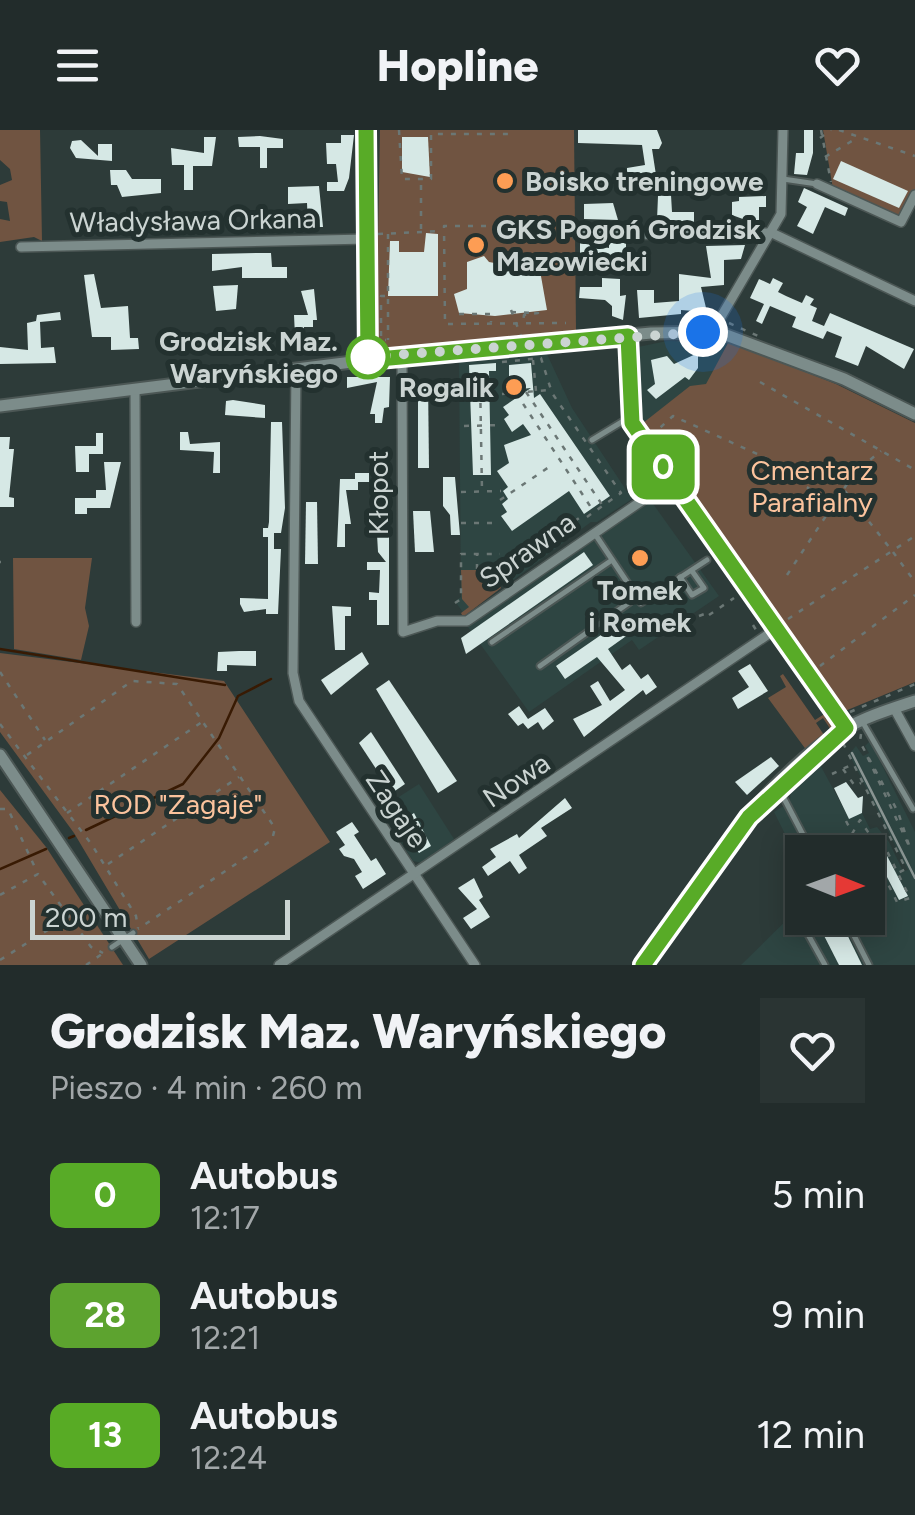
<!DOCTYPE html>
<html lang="pl">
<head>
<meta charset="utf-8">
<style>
  body { margin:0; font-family:Figtree,sans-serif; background:#2a3433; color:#f1f3f6; height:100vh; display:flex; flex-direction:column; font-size:38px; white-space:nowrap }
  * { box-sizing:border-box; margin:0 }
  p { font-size:32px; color:#a2a7a9 }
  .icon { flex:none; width:55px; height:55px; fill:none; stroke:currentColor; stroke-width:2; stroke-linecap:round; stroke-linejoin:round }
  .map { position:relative; height:835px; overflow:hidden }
  .sheet { display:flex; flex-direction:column; background:#222c2b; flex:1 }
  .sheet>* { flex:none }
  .badge { padding:0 20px; border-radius:15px; font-size:35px; line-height:65px }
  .needle { width:65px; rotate:91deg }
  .buttons { position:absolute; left:785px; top:705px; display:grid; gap:20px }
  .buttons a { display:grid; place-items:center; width:100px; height:100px; border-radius:0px; background:#222c2b; box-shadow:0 5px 25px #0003,0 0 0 2px #3f4847; font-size:50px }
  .scale { position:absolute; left:30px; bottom:25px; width:260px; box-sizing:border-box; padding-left:10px; border:5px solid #cbd4d2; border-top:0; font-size:28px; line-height:35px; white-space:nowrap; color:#cbd4d2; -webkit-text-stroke:8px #23312f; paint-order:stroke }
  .you { position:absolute; width:50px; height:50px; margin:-25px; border:8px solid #fff; border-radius:50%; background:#1a73e8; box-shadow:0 0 0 15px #1a73e833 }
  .map>.badge { position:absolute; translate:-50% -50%; box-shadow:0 0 0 5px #fff }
  .round { display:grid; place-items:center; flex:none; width:105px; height:105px; border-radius:0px; background:#2a3433 }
  .head { display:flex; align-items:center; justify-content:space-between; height:170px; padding:0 50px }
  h1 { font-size:48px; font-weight:800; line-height:75px }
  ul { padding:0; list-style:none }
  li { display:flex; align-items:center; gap:30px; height:120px; padding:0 50px }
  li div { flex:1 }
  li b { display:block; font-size:38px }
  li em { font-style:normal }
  li .badge { min-width:110px; font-weight:700; text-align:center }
  header { display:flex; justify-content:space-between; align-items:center; height:130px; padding:0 50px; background:#222c2b; font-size:45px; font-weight:800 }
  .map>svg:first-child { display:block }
  .built { fill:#2e4542 }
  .green { fill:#705441 }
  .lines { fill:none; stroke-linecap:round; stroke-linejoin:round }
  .stream { stroke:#381a03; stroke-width:2.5 }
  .building { fill:#d6e8e5 }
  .service-casing { stroke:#4c5755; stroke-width:9 }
  .minor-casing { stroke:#4c5755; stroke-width:12 }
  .tertiary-casing { stroke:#4c5755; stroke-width:15 }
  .path { stroke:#6b7775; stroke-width:2.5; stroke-dasharray:5 8; stroke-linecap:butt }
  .service { stroke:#7c8c8a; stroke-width:5 }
  .minor { stroke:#7c8c8a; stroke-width:9 }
  .tertiary { stroke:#7c8c8a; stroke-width:11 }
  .rail { stroke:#8a9593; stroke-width:2.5 }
  .line-casing { stroke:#fff; stroke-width:22 }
  .line { stroke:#58ab27; stroke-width:15 }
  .walk { stroke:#cbd4d2; stroke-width:10; stroke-dasharray:0 18 }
  .poi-dot { fill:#fd9d54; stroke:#23312f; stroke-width:4 }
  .stop-dot { fill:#fff; stroke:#58ab27; stroke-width:5 }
  .labels { text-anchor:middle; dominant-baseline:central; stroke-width:10; stroke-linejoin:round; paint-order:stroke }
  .poi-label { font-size:28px; font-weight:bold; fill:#cbd4d2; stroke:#23312f; text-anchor:start }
  .street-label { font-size:28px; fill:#cbd4d2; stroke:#23312f }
  .stop-label { font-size:28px; font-weight:bold; fill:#cbd4d2; stroke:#23312f; text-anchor:end }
  .park-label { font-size:28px; fill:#fbc39d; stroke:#23312f }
</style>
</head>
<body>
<header><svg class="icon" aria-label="menu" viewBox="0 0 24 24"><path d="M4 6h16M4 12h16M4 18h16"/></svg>Hopline<svg class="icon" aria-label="heart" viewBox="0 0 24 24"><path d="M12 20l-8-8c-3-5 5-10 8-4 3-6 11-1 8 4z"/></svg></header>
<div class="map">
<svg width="915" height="835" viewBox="0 0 915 835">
  <rect width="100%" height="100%" fill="#2d3b39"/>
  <!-- built -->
  <g class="built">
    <polygon points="667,211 728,212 706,256 644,295 639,287 638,217"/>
    <polygon points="546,222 572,278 632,369 597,392 591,392 512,451 498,449 498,461 464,484 455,471 461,467 459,230"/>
    <polygon points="651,371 719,466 639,520 632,510 529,582 468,497"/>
    <polygon points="870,611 915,702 915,835 741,835 802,775 802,788 868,788 868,722 802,722 802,738 774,682 790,672 791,655 818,631 849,688 862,683 870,699 877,697 889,712 903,741 908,740 849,624 856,616 863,626 869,623 865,616"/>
    <polygon points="419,654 454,709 422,733 413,731 380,679"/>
  </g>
  <!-- green -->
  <g class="green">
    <polygon points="0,0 40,0 42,111 34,107 0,112 0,89 10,91 7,72 0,71 0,55 12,50 10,39 0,30"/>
    <polygon points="380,0 574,0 576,201 380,220 376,216"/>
    <polygon points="823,0 915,0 915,63 900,88 833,59"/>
    <polygon points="724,210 836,254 915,293 915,552 845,581 643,293 690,256 706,254 728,213 675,211"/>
    <polygon points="13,428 92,428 85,478 89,496 81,530 14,519"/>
    <polygon points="461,440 498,440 487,448 490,454 498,449 501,458 463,487 461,483 469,477 462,469"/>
    <polygon points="0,523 224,551 330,712 149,829 74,703 0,602"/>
    <polygon points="783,544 815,590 826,583 825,588 834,595 831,600 823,588 816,593 824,605 807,621 768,568 786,557 780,546"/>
    <polygon points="0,660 46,717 123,835 0,835"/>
  </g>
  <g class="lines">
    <!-- stream -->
    <g class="stream">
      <polyline points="0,519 225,555"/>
      <polyline points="86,700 183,654 219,608 238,566 271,549"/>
      <polyline points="69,708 74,706"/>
      <polyline points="0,739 46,719"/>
    </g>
  </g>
  <!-- building -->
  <g class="building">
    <polygon points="578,0 657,0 662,13 659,19 652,19 656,45 627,46 627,38 645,35 642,15 578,13"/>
    <polygon points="804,0 813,0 813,23 807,45 794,44 796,23 804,23"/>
    <polygon points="341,5 354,5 349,48 344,61 327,61 327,52 338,52 336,34 327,34 326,13 341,13"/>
    <polygon points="260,6 283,9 283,18 267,18 267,38 260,38 260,17 239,17 238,7"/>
    <polygon points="204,7 216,7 212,36 193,36 193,60 184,60 184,35 172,35 171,18 204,23"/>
    <polygon points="402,7 428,7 430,47 402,42"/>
    <polygon points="81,10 98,26 98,14 112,14 112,31 76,28 70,18 72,11"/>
    <polygon points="841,31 908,61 899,78 833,49"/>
    <polygon points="110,40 126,40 132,49 161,49 161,63 122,67 117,55 111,55"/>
    <polygon points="319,56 323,97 308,97 307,73 288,74 288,57"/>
    <polygon points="804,58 848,78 845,86 825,77 813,104 797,96 807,77 798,72"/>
    <polygon points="671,65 672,82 694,82 694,96 657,90 658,66"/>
    <polygon points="766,66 766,77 759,77 759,95 732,85 732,72 739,71 739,67"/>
    <polygon points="613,73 618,90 584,89 584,74"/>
    <polygon points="241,81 288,81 288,98 266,93 241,95"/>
    <polygon points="426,103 438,104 438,166 388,166 390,111 399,111 399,122 424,122"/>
    <polygon points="580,113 609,118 609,113 626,113 626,125 607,125 606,140 596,141 595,131 580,132"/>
    <polygon points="745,115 741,129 724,130 724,155 701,157 707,182 681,180 681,184 639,188 637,160 654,160 654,173 679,171 679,144 711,148 706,116"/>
    <polygon points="258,123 271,123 272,137 287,137 287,148 242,148 242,137 212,141 212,124"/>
    <polygon points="484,126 489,132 506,135 539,135 547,180 495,186 459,183 454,164 467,159 467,132"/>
    <polygon points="94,144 101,178 128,176 130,208 138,208 139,219 111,220 111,207 92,207 84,145"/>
    <polygon points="602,148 620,149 620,166 626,165 623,190 612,186 612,176 605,170 579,168 580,157 602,157"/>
    <polygon points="773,148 783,153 778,162 786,166 802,173 806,165 814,169 810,175 817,178 812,191 824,196 830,183 914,219 904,239 866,216 858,236 835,227 842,207 827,201 823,209 792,197 796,187 770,176 762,194 756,191 764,174 750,168 759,149 770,154"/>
    <polygon points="238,155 236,179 216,181 213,156"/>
    <polygon points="314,159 317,190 313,190 313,197 304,197 304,206 295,206 294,185 308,185 301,161"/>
    <polygon points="60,182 61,190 40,192 41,218 54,217 56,233 0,234 0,217 28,220 27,193 36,191 37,185"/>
    <polygon points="698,223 698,238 689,250 685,247 656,269 647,260 655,254 651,230 667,226 674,234"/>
    <polygon points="496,233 496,241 489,241 491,345 473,345 469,235"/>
    <polygon points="531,233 534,268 540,264 610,366 584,384 569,361 512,401 501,386 507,382 502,374 508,369 503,361 508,357 497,341 509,333 504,315 531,305 523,294 512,302 504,289 509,285 503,277 531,258 509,260 509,235"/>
    <polygon points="366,241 366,247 390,247 389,277 384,278 382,293 375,293 375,284 370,284 377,252 347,258 347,247 360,247 359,242"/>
    <polygon points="418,250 428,250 429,338 418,338"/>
    <polygon points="233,270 265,275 265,288 225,285 226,271"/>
    <polygon points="271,292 282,292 285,378 281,403 274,403 274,419 281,419 278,484 266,484 266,479 244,482 240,474 240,468 268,469 268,407 263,407 263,398 268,398 269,392"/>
    <polygon points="180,302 188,302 190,314 220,312 220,343 213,343 214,322 180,320"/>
    <polygon points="96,303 103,303 103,324 89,324 89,342 76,342 75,316 96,316"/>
    <polygon points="0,307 10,307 9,319 14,319 9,367 14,368 14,377 0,377"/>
    <polygon points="104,332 121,332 110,378 87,378 87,384 75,384 75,368 96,368 96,360 106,360"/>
    <polygon points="355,343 369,343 369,352 358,352 358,360 346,360 351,394 345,394 345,417 337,417 340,349 355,349"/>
    <polygon points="443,347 455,347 460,405 451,405 450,385 443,376"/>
    <polygon points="306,372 317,372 318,434 305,434"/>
    <polygon points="413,381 430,381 434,422 415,422"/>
    <polygon points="376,387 389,387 389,495 377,495 377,470 369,470 369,462 379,463 380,440 367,440 367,432 386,432 378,422"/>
    <polygon points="584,422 593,435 466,524 461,508"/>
    <polygon points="332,476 351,477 351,486 345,486 345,520 335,520"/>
    <polygon points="627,487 636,499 608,519 622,540 630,534 641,549 648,544 657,557 646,565 643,560 584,607 573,589 602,575 590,556 598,551 610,571 625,560 597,527 565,549 556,536"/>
    <polygon points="239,521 256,521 256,536 227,535 227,541 217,541 218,522"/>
    <polygon points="362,522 369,534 331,565 321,550"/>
    <polygon points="750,534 768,561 738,579 732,568 749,557 738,541"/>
    <polygon points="389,550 457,651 438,663 376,559"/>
    <polygon points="519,576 528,589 545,578 554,591 543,600 538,592 528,599 523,593 518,596 508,584"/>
    <polygon points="371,602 405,654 392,663 359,613"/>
    <polygon points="771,627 779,636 747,665 735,652"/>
    <polygon points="846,652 858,668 863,666 862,683 849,689 834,658"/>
    <polygon points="565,668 572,678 541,698 547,706 519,725 527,738 519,744 510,731 488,746 482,737 496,727 490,719 517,704 519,708"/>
    <polygon points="414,683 431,716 419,723 398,694"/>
    <polygon points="352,692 359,702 354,705 371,731 376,728 386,744 363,759 355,746 362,742 354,729 344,726 339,719 345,715 336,702"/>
    <polygon points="884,720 908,766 899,770 875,724"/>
    <polygon points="474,748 483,767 479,770 490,787 471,799 463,788 477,779 458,758"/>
    <polygon points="815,788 839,788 862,835 839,835"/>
  </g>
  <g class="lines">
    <defs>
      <g id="service">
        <polyline points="783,49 817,54"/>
        <polyline points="592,310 630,287"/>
        <polyline points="595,404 641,473 707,430"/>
        <polyline points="680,447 692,465 704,458 692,441"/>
        <polyline points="492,512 612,430"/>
        <polyline points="540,536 637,467"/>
        <polyline points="862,591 913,679"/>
        <polyline points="778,657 812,722"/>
        <polyline points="803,788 801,792 825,835"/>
        <polyline points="845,788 869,835"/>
        <polyline points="112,817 133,803"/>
      </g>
      <g id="minor">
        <polyline points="366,0 368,230"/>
        <polyline points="817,54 901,92 915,65"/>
        <polyline points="577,105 772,103 915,171"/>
        <polyline points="21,117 367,109"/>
        <polyline points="718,202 718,192 781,84 783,0"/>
        <polyline points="628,206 632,293 846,598"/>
        <polyline points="402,227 403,502 437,491 467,491 672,350"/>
        <polyline points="296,239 293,543 299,571 475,835"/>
        <polyline points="135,260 136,492"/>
        <polyline points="894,578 915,616"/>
        <polyline points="279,835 776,499"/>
      </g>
      <g id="tertiary">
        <polyline points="0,276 368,230 651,203 718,202 844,249 915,284"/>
        <polyline points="0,625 141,835"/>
        <path d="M643 835C700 754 756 653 843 600 865 587 891 579 915 571"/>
      </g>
    </defs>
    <!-- service casing -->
    <use href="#service" class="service-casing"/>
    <!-- minor casing -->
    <use href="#minor" class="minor-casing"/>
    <!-- tertiary casing -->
    <use href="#tertiary" class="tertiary-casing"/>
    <!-- path -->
    <g class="path">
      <polyline points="399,0 402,49 431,49 431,4 509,4 509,9"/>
      <polyline points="821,0 831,52"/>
      <polyline points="839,0 915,26"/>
      <polyline points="820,8 831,0"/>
      <polyline points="825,27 857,8"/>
      <polyline points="525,96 444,96 445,194 566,193"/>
      <polyline points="421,99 421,52"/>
      <polyline points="378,104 441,101"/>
      <polyline points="388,104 388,210"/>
      <polyline points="385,166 381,166 381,210 386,210"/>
      <polyline points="511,180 521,206"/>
      <polyline points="511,182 538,183 524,185 523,193"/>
      <polyline points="459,184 491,184 491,192"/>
      <polyline points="729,193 758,206"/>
      <polyline points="533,230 536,261"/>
      <polyline points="502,232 541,228 552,263 621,363 584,389"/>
      <polyline points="480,247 482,361"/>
      <polyline points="760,252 915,340"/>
      <polyline points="526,262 603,376"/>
      <polyline points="516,263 594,382"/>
      <polyline points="502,264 549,260"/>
      <polyline points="464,296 501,295"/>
      <polyline points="651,306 673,286 766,328 832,375"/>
      <polyline points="845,361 889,417"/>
      <polyline points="461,362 501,361"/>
      <polyline points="665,368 671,377"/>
      <polyline points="500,370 549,337"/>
      <polyline points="461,393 500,393"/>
      <polyline points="893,422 915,452"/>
      <polyline points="0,432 1,432"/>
      <polyline points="477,439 477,425"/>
      <polyline points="500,443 582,386"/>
      <polyline points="787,445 855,342 881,321"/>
      <polyline points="455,473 461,469 461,424 500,424"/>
      <polyline points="709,485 734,468"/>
      <polyline points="699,486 710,482"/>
      <polyline points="788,489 915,406"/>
      <polyline points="753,495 758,503"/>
      <polyline points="820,536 915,465"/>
      <polyline points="0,542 45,610"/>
      <polyline points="850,582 915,554"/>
      <polyline points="0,594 92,715 136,786 138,798"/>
      <polyline points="861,604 860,612 898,682 910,718 867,626"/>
      <polyline points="843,613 906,739 898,743"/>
      <polyline points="27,625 132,551 177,554 275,698 272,710 138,799"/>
      <polyline points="817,630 831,622"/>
      <polyline points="843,639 855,656 861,653"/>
      <polyline points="832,644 853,634"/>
      <polyline points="0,679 8,679 37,742"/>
      <polyline points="67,683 202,592"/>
      <polyline points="846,691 862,722"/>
      <polyline points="852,704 860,690 876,714 874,709"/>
      <polyline points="868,728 885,717 910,768 897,772 873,724"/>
      <polyline points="108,734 239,647"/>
      <polyline points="0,765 38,744 91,817 103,823"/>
      <polyline points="0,830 70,786"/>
      <polyline points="86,835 102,824"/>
    </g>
    <!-- service -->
    <use href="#service" class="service"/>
    <!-- minor -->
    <use href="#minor" class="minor"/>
    <!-- tertiary -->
    <use href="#tertiary" class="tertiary"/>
    <!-- rail -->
    <polyline class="rail" points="852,623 915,748"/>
  </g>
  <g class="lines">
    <defs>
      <polyline id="line" points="366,0 368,230 628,206 632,293 846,598 749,687 643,835"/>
    </defs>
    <!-- line casing -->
    <use href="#line" class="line-casing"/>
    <!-- line -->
    <use href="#line" class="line"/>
    <!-- walk -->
    <polyline class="walk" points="368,227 703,202"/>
  </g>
  <!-- markers -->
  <g class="poi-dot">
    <circle cx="505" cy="51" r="10"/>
    <circle cx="476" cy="115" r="10"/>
    <circle cx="514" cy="257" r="10"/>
    <circle cx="640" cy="428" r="10"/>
  </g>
  <circle class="stop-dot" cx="368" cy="227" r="20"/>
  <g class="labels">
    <!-- poi labels -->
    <g class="poi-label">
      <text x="525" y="51">Boisko treningowe</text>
      <text x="496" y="99">GKS Pogoń Grodzisk<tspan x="496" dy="32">Mazowiecki</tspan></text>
      <text x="494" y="257" text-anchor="end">Rogalik</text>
      <text x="640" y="460" text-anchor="middle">Tomek<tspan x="640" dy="32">i Romek</tspan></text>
    </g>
    <!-- street labels -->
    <g class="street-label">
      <text transform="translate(193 90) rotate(-1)">Władysława Orkana</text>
      <text transform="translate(378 363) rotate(-90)">Kłopot</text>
      <text transform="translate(527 420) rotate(-35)">Sprawna</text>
      <text transform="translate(516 650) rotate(-34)">Nowa</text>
      <text transform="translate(397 679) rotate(56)">Zagaje</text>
    </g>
    <!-- stop labels -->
    <g class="stop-label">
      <text x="338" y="211">Grodzisk Maz.<tspan x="338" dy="32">Waryńskiego</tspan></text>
    </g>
    <!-- park labels -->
    <g class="park-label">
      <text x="812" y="340">Cmentarz<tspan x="812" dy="32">Parafialny</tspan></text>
      <text x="178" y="674">ROD "Zagaje"</text>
    </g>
  </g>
</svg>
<div class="buttons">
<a><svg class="needle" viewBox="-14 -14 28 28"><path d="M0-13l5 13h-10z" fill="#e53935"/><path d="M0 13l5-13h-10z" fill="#a2a7a9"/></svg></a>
</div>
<div class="scale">200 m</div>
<div class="you" style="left:703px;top:202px"></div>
<b class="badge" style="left:663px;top:337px;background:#58ab27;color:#fff">0</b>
</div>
<section class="sheet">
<div class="head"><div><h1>Grodzisk Maz. Waryńskiego</h1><p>Pieszo · 4 min · 260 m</p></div><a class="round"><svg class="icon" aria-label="heart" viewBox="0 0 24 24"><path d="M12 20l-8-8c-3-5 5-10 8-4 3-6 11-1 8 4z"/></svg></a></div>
<ul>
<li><span class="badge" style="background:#58ab27;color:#fff">0</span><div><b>Autobus</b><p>12:17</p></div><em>5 min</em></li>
<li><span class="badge" style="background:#5da32f;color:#fff">28</span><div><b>Autobus</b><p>12:21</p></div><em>9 min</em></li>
<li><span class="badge" style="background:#58ab25;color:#fff">13</span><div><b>Autobus</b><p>12:24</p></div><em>12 min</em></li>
</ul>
</section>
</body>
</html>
